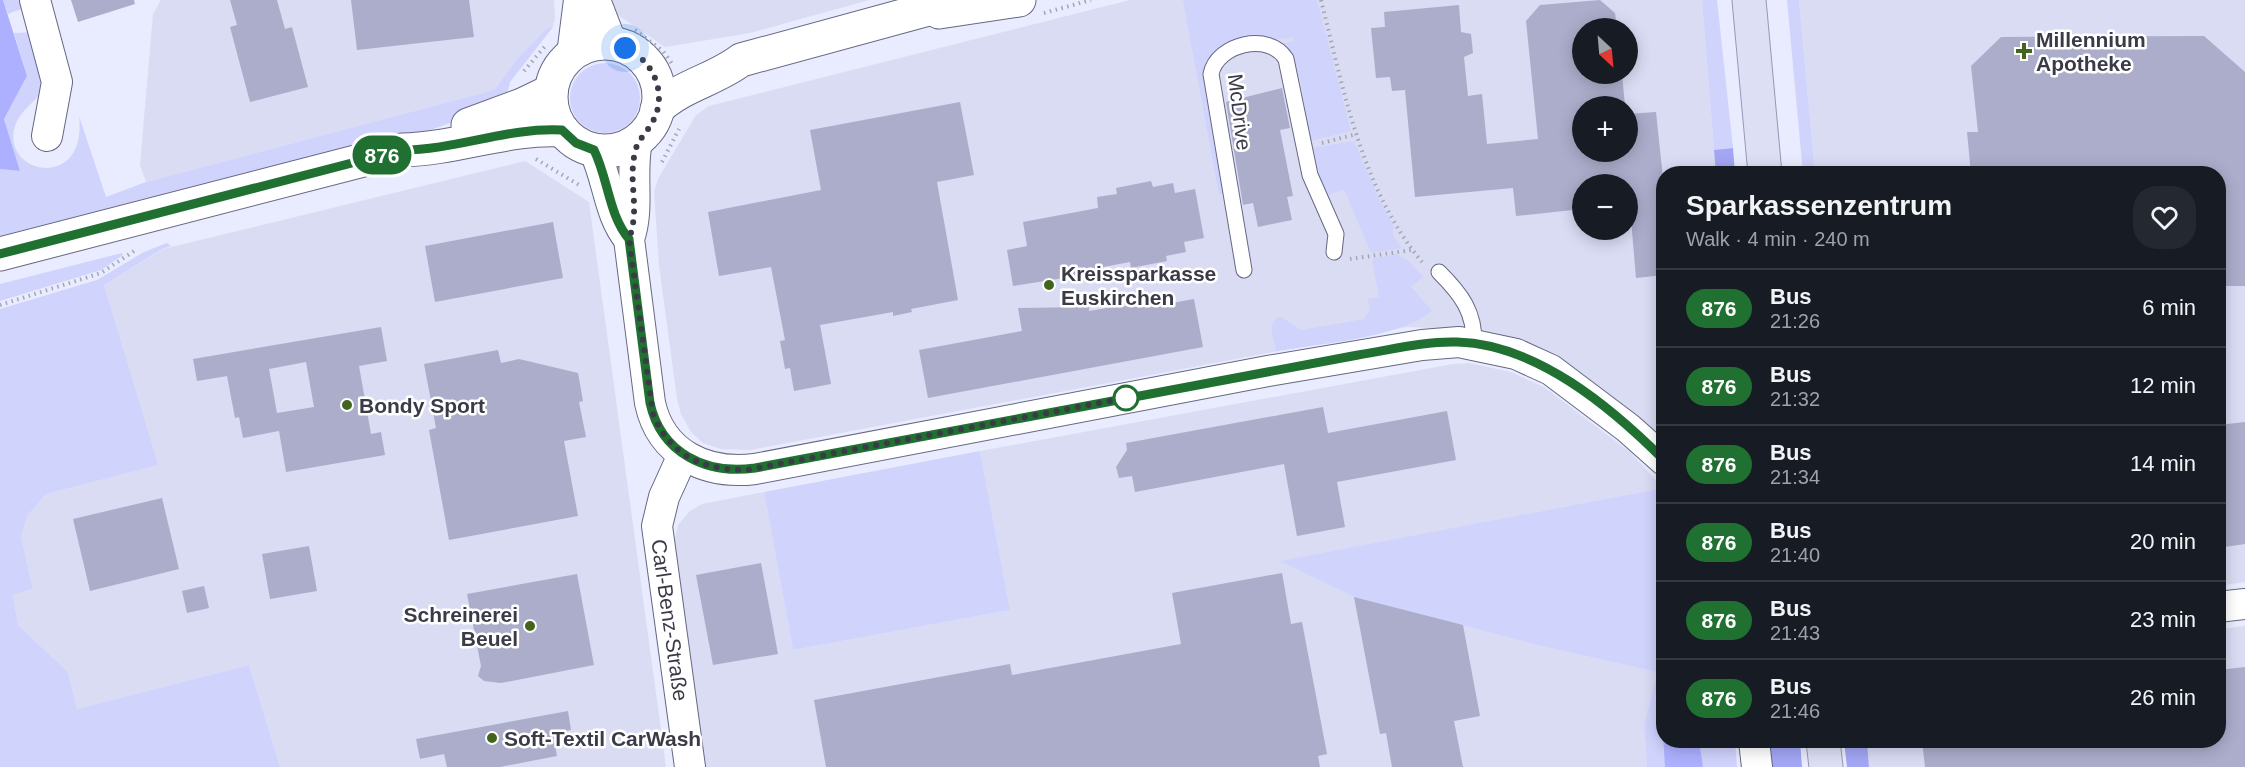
<!DOCTYPE html>
<html lang="en">
<head>
<meta charset="utf-8">
<style>
  body { margin:0; font-family:Arial,sans-serif; background:#242831; color:#f1f3f6; height:100vh; display:flex; flex-direction:column; font-size:22px; white-space:nowrap }
  * { box-sizing:border-box; margin:0 }
  p { font-size:20px; color:#9ea1a6 }
  .icon { flex:none; width:33px; height:33px; fill:none; stroke:currentColor; stroke-width:2; stroke-linecap:round; stroke-linejoin:round }
  .map { position:relative; flex:1; overflow:hidden }
  .drawer { position:absolute; left:1656px; top:166px; width:570px; height:582px; display:flex; flex-direction:column; background:#171b24; border-radius:24px; box-shadow:0 3px 15px #0003 }
  .drawer>* { flex:none }
  .badge { padding:0 12px; border-radius:20px; font-size:21px; line-height:39px }
  .needle { width:39px; rotate:154deg }
  .fabs { position:absolute; left:1572px; top:18px; display:grid; gap:12px }
  .fabs a { display:grid; place-items:center; width:66px; height:66px; border-radius:50%; background:#171b24; box-shadow:0 3px 15px #0003; font-size:30px }
  .you { position:absolute; width:30px; height:30px; margin:-15px; border:4px solid #fff; border-radius:50%; background:#1a73e8; box-shadow:0 0 0 9px #1a73e833 }
  .map>.badge { position:absolute; translate:-50% -50%; box-shadow:0 0 0 3px #fff }
  .round { display:grid; place-items:center; flex:none; width:63px; height:63px; border-radius:24px; background:#242831 }
  .summary { display:flex; align-items:center; justify-content:space-between; height:102px; padding:0 30px }
  h1 { font-size:28px; font-weight:600; line-height:45px }
  ul { padding:0; list-style:none }
  li { display:flex; align-items:center; gap:18px; height:78px; padding:0 30px; border-top:2px solid #363941 }
  li div { flex:1 }
  li b { display:block; font-size:22px }
  li em { font-style:normal }
  li .badge { min-width:66px; font-weight:700; text-align:center }
  .map>svg:first-child { display:block }
  .built { fill:#d9dcf3; fill-rule:evenodd }
  .green { fill:#d0d3fc }
  .forest { fill:#a3a6f4 }
  .water { fill:#adb0ff }
  .building { fill:#abadcb; fill-rule:evenodd }
  .lines { fill:none; stroke-linecap:round; stroke-linejoin:round }
  .lane-casing { stroke:#666883; stroke-width:17 }
  .street-casing { stroke:#666883; stroke-width:32 }
  .secondary-casing { stroke:#666883; stroke-width:35 }
  .primary-casing { stroke:#9698b4; stroke-width:35 }
  .path { stroke:#a4a6b6; stroke-width:4; stroke-dasharray:1.5 4.5; stroke-linecap:butt }
  .lane { stroke:#fff; stroke-width:15 }
  .street { stroke:#fff; stroke-width:30 }
  .secondary { stroke:#fff; stroke-width:33 }
  .primary { stroke:#dddff5; stroke-width:33 }
  .line-casing { stroke:#fff; stroke-width:14 }
  .line { stroke:#207031; stroke-width:9 }
  .walk { stroke:#3a3b47; stroke-width:6; stroke-dasharray:0 10.8 }
  .poi-dot { fill:#42651d; stroke:#fff; stroke-width:2 }
  .stop-dot { fill:#fff; stroke:#207031; stroke-width:3 }
  .labels { text-anchor:middle; dominant-baseline:central; stroke-width:5; stroke-linejoin:round; paint-order:stroke }
  .poi-label { font-size:21px; font-weight:bold; fill:#3a3b47; stroke:#fff; text-anchor:start }
  .street-label { font-size:21px; fill:#3a3b47; stroke:#fff }
</style>
</head>
<body>
<div class="map">
<svg width="2245" height="767" viewBox="0 0 2245 767">
  <rect width="100%" height="100%" fill="#e9ebfe"/>
  <!-- built -->
  <g class="built">
    <polygon points="161,0 554,0 555,16 553,27 548,29 518,58 494,90 146,182 140,165 153,14"/>
    <polygon points="610,0 869,0 750,33 665,47 615,13"/>
    <path d="M1130 0H1702L1716 174H1664L1663 444 1460 329 1407 327 750 450 721 449 703 443 691 432 681 414 677 399 659 265 654 192 658 179 696 115 709 106ZM1582 28H1628V74H1582ZM1582 106H1628V152H1582ZM1582 184H1628V230H1582Z"/>
    <polygon points="1799,0 2245,0 2245,582 2219,586 2218,174 1815,174"/>
    <polygon points="525,161 589,202 666,767 280,767 249,665 77,709 68,672 18,625 13,595 33,589 21,537 27,516 46,494 157,465 104,285 163,249"/>
    <polygon points="1469,363 1511,372 1544,387 1630,452 1663,488 1281,561 1354,597 1537,645 1657,672 1644,725 1647,767 704,767 673,549 678,525 690,511 702,504 764,492 793,650 1010,610 980,451 1453,364"/>
    <polygon points="2245,626 2245,767 1869,767 1867,741 2218,741 2219,629"/>
  </g>
  <!-- green -->
  <g class="green">
    <polygon points="3,0 25,0 24,8 8,14"/>
    <path d="M1183 0H1317L1351 131 1310 141C1306 119 1302 56 1282 44L1294 41 1293 37C1270 42 1222 37 1209 61L1224 194H1219Z"/>
    <polygon points="1702,0 1717,0 1733,148 1714,150"/>
    <polygon points="1787,0 1799,0 1815,174 1803,174"/>
    <path d="M553 27 510 82 505 104 427 131 0 242V169L20 171 4 119 27 76 14 33 35 32 43 90C35 102 19 112 15 126 0 175 88 192 79 116L106 197 146 182 494 90 518 58 548 28Z"/>
    <circle cx="605" cy="98" r="35"/>
    <polygon points="1354,141 1378,197 1394,227 1392,233 1401,248 1371,253 1344,189 1326,196 1316,174 1311,148"/>
    <polygon points="167,243 171,246 162,249 104,285 158,465 46,494 27,516 21,537 33,589 13,595 18,625 68,672 77,709 249,665 280,767 0,767 0,309 97,280 144,252"/>
    <polygon points="122,253 123,255 101,270 0,301 0,284"/>
    <path d="M1396 254 1408 260 1423 277 1411 287 1432 311C1399 338 1319 344 1276 351L1271 327 1276 318 1281 317 1301 330 1364 319 1370 310 1368 299 1379 297 1372 259Z"/>
    <polygon points="980,451 1010,610 793,650 764,492"/>
    <polygon points="1663,488 1664,741 1735,741 1737,767 1647,767 1644,725 1657,672 1537,645 1354,597 1280,561"/>
  </g>
  <!-- forest -->
  <g class="forest">
    <polygon points="1733,148 1735,174 1716,174 1714,150"/>
    <polygon points="1767,741 1800,741 1802,767 1770,767"/>
    <polygon points="1844,741 1867,741 1869,767 1847,767"/>
  </g>
  <!-- water -->
  <g class="water">
    <polygon points="0,0 3,0 27,76 4,119 20,171 0,169"/>
    <polygon points="1663,733 1664,741 1699,741 1703,767 1665,767"/>
  </g>
  <!-- building -->
  <g class="building">
    <polygon points="71,0 134,0 135,4 78,22"/>
    <polygon points="230,0 277,0 285,29 292,27 308,87 250,102 230,27 237,25"/>
    <polygon points="351,0 469,0 474,37 357,50"/>
    <polygon points="1600,0 1615,13 1617,28 1582,28 1582,74 1622,74 1625,106 1582,106 1582,152 1628,152 1628,114 1656,112 1664,187 1664,275 1636,278 1628,184 1582,184 1582,209 1516,216 1513,188 1415,197 1405,90 1392,91 1390,77 1376,78 1371,28 1385,27 1384,12 1459,5 1461,32 1471,34 1473,53 1464,57 1468,96 1482,94 1487,144 1538,139 1526,21 1540,5"/>
    <polygon points="2204,36 2245,72 2245,286 2218,286 2218,174 1971,174 1967,132 1978,132 1971,66 2001,37"/>
    <polygon points="1282,88 1290,128 1280,130 1293,196 1287,197 1292,220 1258,227 1253,203 1243,205 1226,102"/>
    <polygon points="960,102 974,175 937,182 958,300 911,309 912,312 893,316 893,312 820,325 831,384 794,391 790,368 785,369 780,341 785,340 771,267 719,276 708,212 821,190 810,130"/>
    <polygon points="1151,181 1153,187 1173,183 1175,193 1195,189 1204,238 1184,242 1186,252 1166,256 1167,261 1131,268 1130,262 1082,271 1083,275 1013,286 1007,250 1027,246 1023,222 1098,208 1097,197 1117,194 1116,188"/>
    <polygon points="553,222 563,278 435,302 425,246"/>
    <polygon points="1194,299 1203,347 928,398 919,350 1022,331 1018,308 1089,307 1089,311 1119,306 1150,307"/>
    <path d="M381 327 387 361 359 366 371 434 381 432 385 455 286 472 279 431 243 438 239 417 235 418 227 376 197 381 193 359ZM306 362 314 407 277 413 269 369Z"/>
    <polygon points="498,350 501,363 519,359 578,373 583,401 579,402 586,437 564,441 578,516 449,540 429,430 436,428 424,364"/>
    <polygon points="1323,407 1328,433 1447,411 1456,460 1337,482 1345,527 1297,536 1284,464 1135,492 1132,476 1119,478 1116,467 1127,450 1126,443"/>
    <polygon points="2245,422 2245,544 2218,548 2218,425"/>
    <polygon points="162,498 179,569 90,591 73,519"/>
    <polygon points="309,546 317,591 270,599 262,554"/>
    <polygon points="761,563 778,654 713,665 696,575"/>
    <polygon points="1282,573 1291,624 1302,622 1327,754 1318,756 1320,767 826,767 814,700 1010,664 1012,675 1181,644 1172,593"/>
    <polygon points="577,574 594,665 501,683 484,681 478,676 481,666 467,594"/>
    <polygon points="204,586 209,608 187,613 182,591"/>
    <polygon points="1354,597 1463,625 1480,716 1454,721 1463,767 1392,767 1386,733 1380,734"/>
    <polygon points="2245,667 2245,767 1925,767 1922,741 2218,741 2218,670"/>
    <polygon points="568,711 571,730 553,733 557,756 500,767 447,767 444,754 420,759 416,739"/>
  </g>
  <g class="lines">
    <defs>
      <g id="lane">
        <path d="M1244 270 1211 74C1217 44 1269 31 1286 59L1310 175 1336 234 1334 252"/>
        <path d="M1439 272C1461 294 1475 312 1474 344"/>
      </g>
      <g id="street">
        <polyline points="35,0 57,82 47,136"/>
        <polyline points="595,0 612,44"/>
        <polyline points="572,55 579,0"/>
        <path d="M637 141C630 174 640 208 629 239L650 403C661 454 706 475 755 469L1268 371 1422 345 1459 342 1516 354 1551 370 1628 428 1664 460"/>
        <path d="M594 150C608 178 609 216 629 239"/>
        <polyline points="683,455 664,497 657,526 690,767"/>
        <polyline points="2218,607 2245,604"/>
        <polyline points="1754,741 1757,767"/>
      </g>
      <g id="secondary">
        <polyline points="939,12 1019,0"/>
        <circle cx="605" cy="97" r="54"/>
        <path d="M657 109C682 85 715 80 741 60L961 0"/>
        <polyline points="468,125 522,105 551,91"/>
        <path d="M0 254 402 150C456 149 508 127 562 130"/>
      </g>
      <g id="primary">
        <polyline points="1749,0 1765,174"/>
        <polyline points="1823,741 1826,767"/>
      </g>
    </defs>
    <!-- lane casing -->
    <use href="#lane" class="lane-casing"/>
    <!-- street casing -->
    <use href="#street" class="street-casing"/>
    <!-- secondary casing -->
    <use href="#secondary" class="secondary-casing"/>
    <!-- primary casing -->
    <use href="#primary" class="primary-casing"/>
    <!-- path -->
    <g class="path">
      <path d="M1321 0C1343 88 1362 190 1422 262"/>
      <polyline points="1044,13 1091,0"/>
      <polyline points="635,30 663,51 673,65"/>
      <polyline points="524,71 546,45"/>
      <polyline points="1322,143 1357,134"/>
      <polyline points="536,159 579,185"/>
      <polyline points="662,162 679,129"/>
      <polyline points="1350,259 1412,250"/>
      <polyline points="0,305 101,273 137,249"/>
    </g>
    <!-- lane -->
    <use href="#lane" class="lane"/>
    <!-- street -->
    <use href="#street" class="street"/>
    <!-- secondary -->
    <use href="#secondary" class="secondary"/>
    <!-- primary -->
    <use href="#primary" class="primary"/>
  </g>
  <g class="lines">
    <defs>
      <path id="line" d="M0 254 402 150C456 150 508 127 562 130L576 143 594 150C608 178 609 216 629 239L650 403C661 453 706 475 755 468L1358 355C1390 350 1424 341 1457 342 1536 344 1611 407 1664 460"/>
    </defs>
    <!-- line casing -->
    <use href="#line" class="line-casing"/>
    <!-- line -->
    <use href="#line" class="line"/>
    <!-- walk -->
    <path class="walk" d="M625 48C653 60 668 93 653 121 646 135 636 140 634 157 629 188 640 208 629 239L653 414C670 456 703 470 746 470L1126 398"/>
  </g>
  <!-- markers -->
  <g class="poi-dot">
    <path d="M2021 42h6v6h6v6h-6v6h-6v-6h-6v-6h6z"/>
    <circle cx="1049" cy="285" r="6"/>
    <circle cx="347" cy="405" r="6"/>
    <circle cx="530" cy="626" r="6"/>
    <circle cx="492" cy="738" r="6"/>
  </g>
  <circle class="stop-dot" cx="1126" cy="398" r="12"/>
  <g class="labels">
    <!-- poi labels -->
    <g class="poi-label">
      <text x="2036" y="39">Millennium<tspan x="2036" dy="24">Apotheke</tspan></text>
      <text x="1061" y="273">Kreissparkasse<tspan x="1061" dy="24">Euskirchen</tspan></text>
      <text x="359" y="405">Bondy Sport</text>
      <text x="518" y="614" text-anchor="end">Schreinerei<tspan x="518" dy="24">Beuel</tspan></text>
      <text x="504" y="738">Soft-Textil CarWash</text>
    </g>
    <!-- street labels -->
    <g class="street-label">
      <text transform="translate(1240 112) rotate(83)">McDrive</text>
      <text transform="translate(670 620) rotate(82)">Carl-Benz-Straße</text>
    </g>
  </g>
</svg>
<div class="fabs">
<a><svg class="needle" viewBox="-14 -14 28 28"><path d="M0-13l5 13h-10z" fill="#e53935"/><path d="M0 13l5-13h-10z" fill="#9ea1a6"/></svg></a>
<a>+</a>
<a>−</a>
</div>
<div class="you" style="left:625px;top:48px"></div>
<b class="badge" style="left:382px;top:155px;background:#207031;color:#fff">876</b>
<section class="drawer">
<div class="summary"><div><h1>Sparkassenzentrum</h1><p>Walk · 4 min · 240 m</p></div><a class="round"><svg class="icon" aria-label="heart" viewBox="0 0 24 24"><path d="M12 20l-8-8c-3-5 5-10 8-4 3-6 11-1 8 4z"/></svg></a></div>
<ul>
<li><span class="badge" style="background:#207031;color:#fff">876</span><div><b>Bus</b><p>21:26</p></div><em>6 min</em></li>
<li><span class="badge" style="background:#207031;color:#fff">876</span><div><b>Bus</b><p>21:32</p></div><em>12 min</em></li>
<li><span class="badge" style="background:#207031;color:#fff">876</span><div><b>Bus</b><p>21:34</p></div><em>14 min</em></li>
<li><span class="badge" style="background:#207031;color:#fff">876</span><div><b>Bus</b><p>21:40</p></div><em>20 min</em></li>
<li><span class="badge" style="background:#207031;color:#fff">876</span><div><b>Bus</b><p>21:43</p></div><em>23 min</em></li>
<li><span class="badge" style="background:#207031;color:#fff">876</span><div><b>Bus</b><p>21:46</p></div><em>26 min</em></li>
</ul>
</section>
</div>
</body>
</html>
